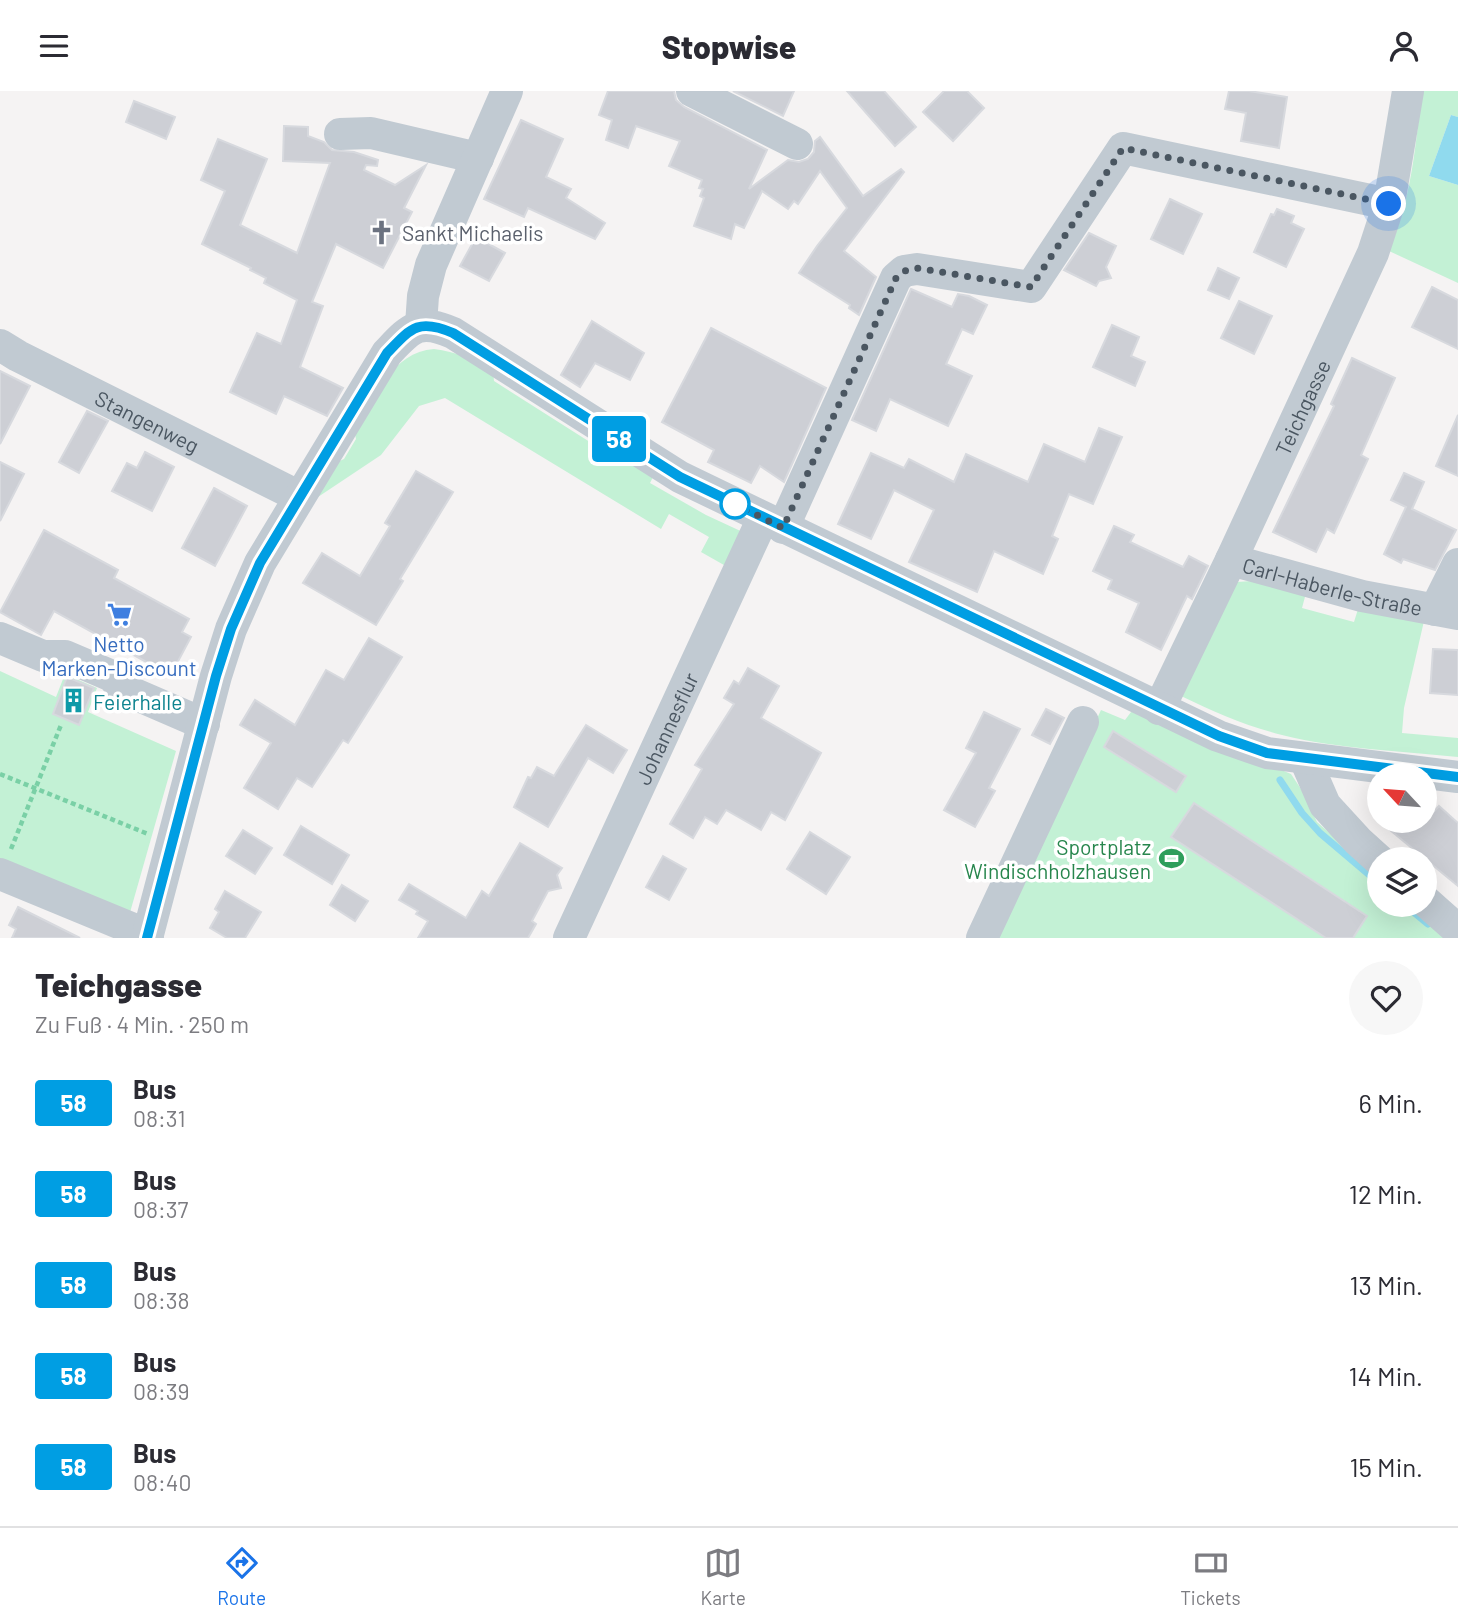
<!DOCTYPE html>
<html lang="de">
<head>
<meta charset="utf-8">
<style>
  body { margin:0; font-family:Barlow,sans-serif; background:#f7f7f7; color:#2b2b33; height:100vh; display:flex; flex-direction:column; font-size:26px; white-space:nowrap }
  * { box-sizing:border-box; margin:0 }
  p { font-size:23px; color:#7c7c81 }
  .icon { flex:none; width:38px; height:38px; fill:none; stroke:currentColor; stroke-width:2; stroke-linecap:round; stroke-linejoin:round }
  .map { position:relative; height:847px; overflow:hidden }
  .sheet { display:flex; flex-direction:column; background:#fff; flex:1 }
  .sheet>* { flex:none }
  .badge { padding:0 14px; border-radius:5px; font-size:24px; line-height:46px }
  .needle { width:46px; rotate:296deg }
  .controls { position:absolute; left:1367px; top:672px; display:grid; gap:14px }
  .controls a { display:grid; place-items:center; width:70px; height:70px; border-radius:50%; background:#fff; box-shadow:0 7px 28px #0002; font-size:35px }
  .you { position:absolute; width:35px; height:35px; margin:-18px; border:5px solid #fff; border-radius:50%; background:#1a73e8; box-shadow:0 0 0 10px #1a73e833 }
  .map>.badge { position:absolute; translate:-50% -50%; box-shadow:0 0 0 4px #fff }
  .round { display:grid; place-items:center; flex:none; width:74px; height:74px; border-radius:37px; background:#f7f7f7 }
  .headline { display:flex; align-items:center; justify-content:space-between; height:119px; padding:0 35px }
  h1 { font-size:33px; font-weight:800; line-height:52px }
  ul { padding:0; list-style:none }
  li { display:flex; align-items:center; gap:21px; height:91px; padding:0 35px }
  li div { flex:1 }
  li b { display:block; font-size:26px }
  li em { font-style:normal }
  li .badge { min-width:77px; font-weight:700; text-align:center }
  header { display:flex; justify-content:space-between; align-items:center; height:91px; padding:0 35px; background:#fff; font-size:32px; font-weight:800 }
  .menu { display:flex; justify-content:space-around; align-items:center; height:98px; border-top:2px solid #e1e1e2; background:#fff; font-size:19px; color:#7c7c81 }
  .menu a { display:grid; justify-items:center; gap:4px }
  .menu .selected { color:#1a73e8 }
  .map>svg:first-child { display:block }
  .green { fill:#c3f1d5 }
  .water { fill:#90daee }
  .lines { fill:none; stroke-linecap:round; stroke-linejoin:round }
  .stream { stroke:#90daee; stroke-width:7 }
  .building { fill:#cdcfd5; stroke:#d7d9de; stroke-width:2 }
  .path { stroke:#7ad0a6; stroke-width:4.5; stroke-dasharray:5 3.5; stroke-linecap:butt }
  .minor { stroke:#c1cad2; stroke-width:32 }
  .line-casing { stroke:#fff; stroke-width:16 }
  .line { stroke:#009ee3; stroke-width:10 }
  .walk { stroke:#4a5661; stroke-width:7; stroke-dasharray:0 12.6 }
  .stop-dot { fill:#fff; stroke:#009ee3; stroke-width:3.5 }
  .labels { text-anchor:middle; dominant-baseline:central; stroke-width:7; stroke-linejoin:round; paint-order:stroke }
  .worship-label { font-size:21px; fill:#5b616d; stroke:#fff; text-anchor:start }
  .street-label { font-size:21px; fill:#4a5661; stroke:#fff }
  .shop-label { font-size:21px; fill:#366cbe; stroke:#fff }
  .culture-label { font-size:21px; fill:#0d838f; stroke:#fff; text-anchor:start }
  .leisure-label { font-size:21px; fill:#27864d; stroke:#fff; text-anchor:end }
</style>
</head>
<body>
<header><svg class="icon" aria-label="menu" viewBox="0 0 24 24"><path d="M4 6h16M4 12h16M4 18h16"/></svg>Stopwise<svg class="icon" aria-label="person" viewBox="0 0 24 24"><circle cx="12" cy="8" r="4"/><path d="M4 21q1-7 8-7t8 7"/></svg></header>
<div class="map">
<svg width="1458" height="847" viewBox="0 0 1458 847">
  <rect width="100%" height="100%" fill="#f5f3f3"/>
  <!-- green -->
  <g class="green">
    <path d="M1422 0H1458V26L1451 24 1429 85 1458 94V192L1389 160C1412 105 1415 58 1422 0Z"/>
    <path d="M434 258C456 261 474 268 493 280L494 290 615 367H630L655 382 650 392 706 424 747 443 731 478 701 461 709 446 669 423 661 438 445 307 419 315 381 364 309 412 331 374 344 368 356 348 354 339C374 307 392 261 434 258Z"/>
    <path d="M1252 490 1306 502 1302 517 1354 531 1359 515 1424 530 1404 617 1402 642 1458 647V666C1401 660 1337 658 1282 644 1246 635 1214 621 1181 605L1237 491Z"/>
    <polygon points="0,580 56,606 65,583 97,597 88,621 176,660 129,825 0,771"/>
    <polygon points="1134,617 1291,683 1301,698 1317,731 1379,785 1379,814 1411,814 1449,847 994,847 1101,619 1125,629"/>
  </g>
  <!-- water -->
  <polygon class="water" points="1451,24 1458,26 1458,94 1429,85"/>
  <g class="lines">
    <!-- stream -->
    <g class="stream">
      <polyline points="1280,689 1302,722 1320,742 1379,792"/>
      <polyline points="1405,814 1428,833"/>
    </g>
  </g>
  <!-- building -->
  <g class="building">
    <polygon points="608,0 674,0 676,9 684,16 767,59 749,98 788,69 799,71 808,68 814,61 815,50 820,46 863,105 901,78 904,81 844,160 876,186 859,224 849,217 850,214 799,182 817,155 847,117 820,80 798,113 794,110 788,118 762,100 744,137 735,133 731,148 694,135 704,107 700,105 703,98 699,97 702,89 669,75 680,50 636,35 628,57 606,49 612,29 599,24"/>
    <polygon points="733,0 794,0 783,25"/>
    <polygon points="847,0 884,0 916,36 895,55"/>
    <polygon points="944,0 967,0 984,17 953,50 923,21"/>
    <polygon points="1229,0 1249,0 1287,6 1279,57 1241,50 1246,22 1225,18"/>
    <polygon points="134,10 175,26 166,48 126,31"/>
    <polygon points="521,29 563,48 546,86 571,98 566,107 605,132 595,148 528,117 524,126 484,108"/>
    <polygon points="284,35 308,36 308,45 324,51 332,59 354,61 378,69 377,75 366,74 364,79 395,94 426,74 404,117 412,121 383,177 336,153 312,211 323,215 300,276 343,297 327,325 284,305 276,323 230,301 257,242 281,253 297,209 264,192 266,187 250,179 251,177 202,153 225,100 201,89 218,48 267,68 240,134 297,162 330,72 283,70"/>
    <polygon points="1170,108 1202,123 1183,163 1151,148"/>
    <polygon points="1277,118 1294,125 1291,132 1304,138 1286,176 1254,161 1271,123 1274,124"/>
    <polygon points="1089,142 1116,155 1106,176 1111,187 1099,190 1096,195 1064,179"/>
    <polygon points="476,146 505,162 489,190 460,175"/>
    <polygon points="1218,177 1239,187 1229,208 1208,199"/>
    <polygon points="1432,196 1458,209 1458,258 1412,236"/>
    <polygon points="911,198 952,216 958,203 969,205 987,214 973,243 962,238 946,273 972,285 948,335 890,308 876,340 852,329"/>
    <polygon points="1239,210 1272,225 1254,263 1221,247"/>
    <polygon points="592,230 644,262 630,289 595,272 580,296 561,284"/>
    <polygon points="1112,234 1139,246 1131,265 1145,271 1135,295 1093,276"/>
    <polygon points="711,237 826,297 784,391 760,375 751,392 708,371 714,359 662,331"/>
    <polygon points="1352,267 1395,287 1361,364 1368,368 1334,442 1327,438 1316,461 1273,441 1334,315 1331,313"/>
    <polygon points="0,280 30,295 0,353"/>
    <polygon points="87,320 108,330 79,382 59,371"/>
    <polygon points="1458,324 1458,385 1436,375"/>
    <polygon points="1099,337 1122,346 1093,413 1069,403 1052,445 1058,448 1043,483 994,460 977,501 909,471 934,419 894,399 871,448 838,433 871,362 904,377 909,368 954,391 966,363 1028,391 1044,353 1085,371"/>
    <polygon points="145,361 174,376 152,420 112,400 127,372 137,377"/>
    <polygon points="0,371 24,383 0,430"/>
    <polygon points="416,380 453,401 400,488 403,490 376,534 303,492 322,462 360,485 390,435 385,432"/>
    <polygon points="1404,382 1424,391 1412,418 1456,439 1435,479 1403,468 1401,472 1384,463 1406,416 1391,409"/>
    <polygon points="214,397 247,415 215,475 182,457"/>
    <polygon points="1114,435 1134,444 1130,451 1183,476 1189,465 1208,475 1192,508 1187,505 1161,559 1126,541 1139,512 1108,498 1112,489 1093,480"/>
    <polygon points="44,439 118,479 114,487 189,528 182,541 191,546 175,576 165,571 161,579 54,520 41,544 0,521"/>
    <polygon points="369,547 402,566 348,652 343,649 312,696 297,687 278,718 244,697 271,652 240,634 255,609 295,634 326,579 344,589"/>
    <polygon points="1433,558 1458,559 1458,604 1430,602"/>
    <polygon points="748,577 779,595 761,627 821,662 785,729 771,721 761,739 726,719 717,733 705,726 693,747 670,733 702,678 695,674 734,613 724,607 734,590 739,593"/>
    <polygon points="67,586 94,597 79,634 53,623"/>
    <polygon points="1046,618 1064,627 1050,653 1032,644"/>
    <polygon points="984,621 1020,638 989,697 995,700 975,736 944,719 976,662 966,657"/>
    <polygon points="586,634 627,659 613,682 588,667 548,736 514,716 528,686 531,687 537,676 554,685"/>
    <polygon points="1113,640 1186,685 1176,701 1104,656"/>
    <polygon points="1194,712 1367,825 1353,847 1326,847 1171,746"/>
    <polygon points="1439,715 1458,732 1458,795 1379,730 1425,730"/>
    <polygon points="301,735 349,764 332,793 284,764"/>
    <polygon points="243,739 272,757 255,783 226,765"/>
    <polygon points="810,741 850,766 826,803 787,778"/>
    <polygon points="520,752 562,777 557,784 561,797 548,800 532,830 536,833 528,847 418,847 428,830 416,823 418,820 399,809 409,793 466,827 482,800 489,805"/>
    <polygon points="663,765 686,778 669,809 646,796"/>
    <polygon points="342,794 368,810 355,830 330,814"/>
    <polygon points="225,800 261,821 245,847 227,847 210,837 219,821 215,818"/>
    <polygon points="18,816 80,847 12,847 16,838 9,834"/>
  </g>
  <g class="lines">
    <!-- path -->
    <g class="path">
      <polyline points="0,683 148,743"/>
      <polyline points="11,758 61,634"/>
    </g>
    <!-- minor -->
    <g class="minor">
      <polyline points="692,0 797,53"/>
      <polyline points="340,43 371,42 478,67"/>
      <polyline points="421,234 423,205 431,174 507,0"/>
      <path id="s1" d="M0 254 18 265 298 405"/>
      <polyline points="783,437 896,187 904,180 917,178 1031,196 1123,57 1389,113"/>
      <path id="s2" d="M1231 469 1362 505 1458 523"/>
      <polyline points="1435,519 1458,473"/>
      <polyline points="0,547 43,565 65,565 112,585 123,598 204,633"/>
      <path id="s3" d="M1159 618 1231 469 1373 162 1389 113 1408 0"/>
      <polyline points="1305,668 1325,714 1358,750 1379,769"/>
      <polyline points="0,783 148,844"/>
      <polyline points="1424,809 1458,839"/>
      <path d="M147 847 216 585 231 538 260 472 387 262C411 237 418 227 453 242L680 386 1218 645 1267 662 1458 686"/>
      <path id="s4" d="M569 847 763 427"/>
      <polyline points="982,847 1083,631"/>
    </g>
  </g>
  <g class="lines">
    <defs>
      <path id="line" d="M147 847 216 585 231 538 260 472 387 262C411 237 418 227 453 242L680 386 1219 645 1267 662 1458 686"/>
    </defs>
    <!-- line casing -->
    <use href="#line" class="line-casing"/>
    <!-- line -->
    <use href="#line" class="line"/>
    <!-- walk -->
    <polyline class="walk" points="735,413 783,437 896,187 904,180 917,177 1031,196 1123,57 1389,113"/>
  </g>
  <!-- icons -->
  <defs>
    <symbol id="church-bare" viewBox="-9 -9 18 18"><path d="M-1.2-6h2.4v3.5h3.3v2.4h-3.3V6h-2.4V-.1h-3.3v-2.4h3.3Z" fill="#6b7280" stroke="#fff" stroke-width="2.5" paint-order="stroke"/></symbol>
    <symbol id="supermarket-bare" viewBox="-9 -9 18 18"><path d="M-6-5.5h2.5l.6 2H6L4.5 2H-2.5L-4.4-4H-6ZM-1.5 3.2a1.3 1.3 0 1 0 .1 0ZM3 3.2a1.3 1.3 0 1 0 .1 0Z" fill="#3f7fe0" stroke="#fff" stroke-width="2.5" paint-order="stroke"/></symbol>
    <symbol id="building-bare" viewBox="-9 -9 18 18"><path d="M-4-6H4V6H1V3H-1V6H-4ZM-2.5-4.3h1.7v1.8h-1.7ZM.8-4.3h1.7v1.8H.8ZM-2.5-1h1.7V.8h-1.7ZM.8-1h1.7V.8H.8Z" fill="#0f9aa8" stroke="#fff" stroke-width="2.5" paint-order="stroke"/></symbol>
    <symbol id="stadium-bare" viewBox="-9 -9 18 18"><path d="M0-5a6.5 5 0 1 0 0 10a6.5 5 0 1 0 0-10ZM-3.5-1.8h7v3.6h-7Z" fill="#2e9e5b" stroke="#fff" stroke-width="2.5" paint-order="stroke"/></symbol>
  </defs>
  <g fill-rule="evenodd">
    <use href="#church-bare" x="364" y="124" width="35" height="35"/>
    <use href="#supermarket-bare" x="102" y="506" width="35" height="35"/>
    <use href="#building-bare" x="56" y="592" width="35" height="35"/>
    <use href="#stadium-bare" x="1154" y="750" width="35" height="35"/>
  </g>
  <!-- markers -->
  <circle class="stop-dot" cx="735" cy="413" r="14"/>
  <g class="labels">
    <!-- worship labels -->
    <g class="worship-label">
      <text x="402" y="141">Sankt Michaelis</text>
    </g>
    <!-- street labels -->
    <g class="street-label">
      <text stroke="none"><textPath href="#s3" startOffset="334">Teichgasse</textPath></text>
      <text stroke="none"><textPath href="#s1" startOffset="166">Stangenweg</textPath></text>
      <text stroke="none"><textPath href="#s2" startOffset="105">Carl-Haberle-Straße</textPath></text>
      <text stroke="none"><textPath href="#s4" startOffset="231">Johannesflur</textPath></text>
    </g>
    <!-- shop labels -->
    <g class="shop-label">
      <text x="119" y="552">Netto<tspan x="119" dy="24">Marken-Discount</tspan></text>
    </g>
    <!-- culture labels -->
    <g class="culture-label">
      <text x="93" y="610">Feierhalle</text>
    </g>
    <!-- leisure labels -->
    <g class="leisure-label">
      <text x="1151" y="755">Sportplatz<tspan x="1151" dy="24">Windischholzhausen</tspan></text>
    </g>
  </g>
</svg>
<div class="controls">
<a><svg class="needle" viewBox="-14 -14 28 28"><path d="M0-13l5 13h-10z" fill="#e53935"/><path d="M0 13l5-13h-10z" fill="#7c7c81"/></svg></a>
<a><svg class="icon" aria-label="layers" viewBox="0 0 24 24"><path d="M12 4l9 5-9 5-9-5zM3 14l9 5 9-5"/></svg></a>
</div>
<div class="you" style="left:1389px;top:113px"></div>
<b class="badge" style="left:619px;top:348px;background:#009ee3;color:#fff">58</b>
</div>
<section class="sheet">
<div class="headline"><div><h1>Teichgasse</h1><p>Zu Fuß · 4 Min. · 250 m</p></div><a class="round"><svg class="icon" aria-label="heart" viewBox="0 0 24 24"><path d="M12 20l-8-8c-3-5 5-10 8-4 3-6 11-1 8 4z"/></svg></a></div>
<ul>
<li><span class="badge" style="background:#009ee3;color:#fff">58</span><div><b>Bus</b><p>08:31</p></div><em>6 Min.</em></li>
<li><span class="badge" style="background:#009ee3;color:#fff">58</span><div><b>Bus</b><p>08:37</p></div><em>12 Min.</em></li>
<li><span class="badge" style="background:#009ee3;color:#fff">58</span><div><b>Bus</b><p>08:38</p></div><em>13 Min.</em></li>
<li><span class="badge" style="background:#009ee3;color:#fff">58</span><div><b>Bus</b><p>08:39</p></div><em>14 Min.</em></li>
<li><span class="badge" style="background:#009ee3;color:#fff">58</span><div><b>Bus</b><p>08:40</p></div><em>15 Min.</em></li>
</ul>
</section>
<nav class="menu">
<a class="selected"><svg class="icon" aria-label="directions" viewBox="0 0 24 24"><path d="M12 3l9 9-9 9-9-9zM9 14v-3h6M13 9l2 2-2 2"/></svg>Route</a>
<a><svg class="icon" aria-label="map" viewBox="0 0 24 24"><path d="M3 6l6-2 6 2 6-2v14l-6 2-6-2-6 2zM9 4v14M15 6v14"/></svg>Karte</a>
<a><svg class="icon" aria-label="tickets" viewBox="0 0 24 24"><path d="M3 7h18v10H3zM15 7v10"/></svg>Tickets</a>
</nav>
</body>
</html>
